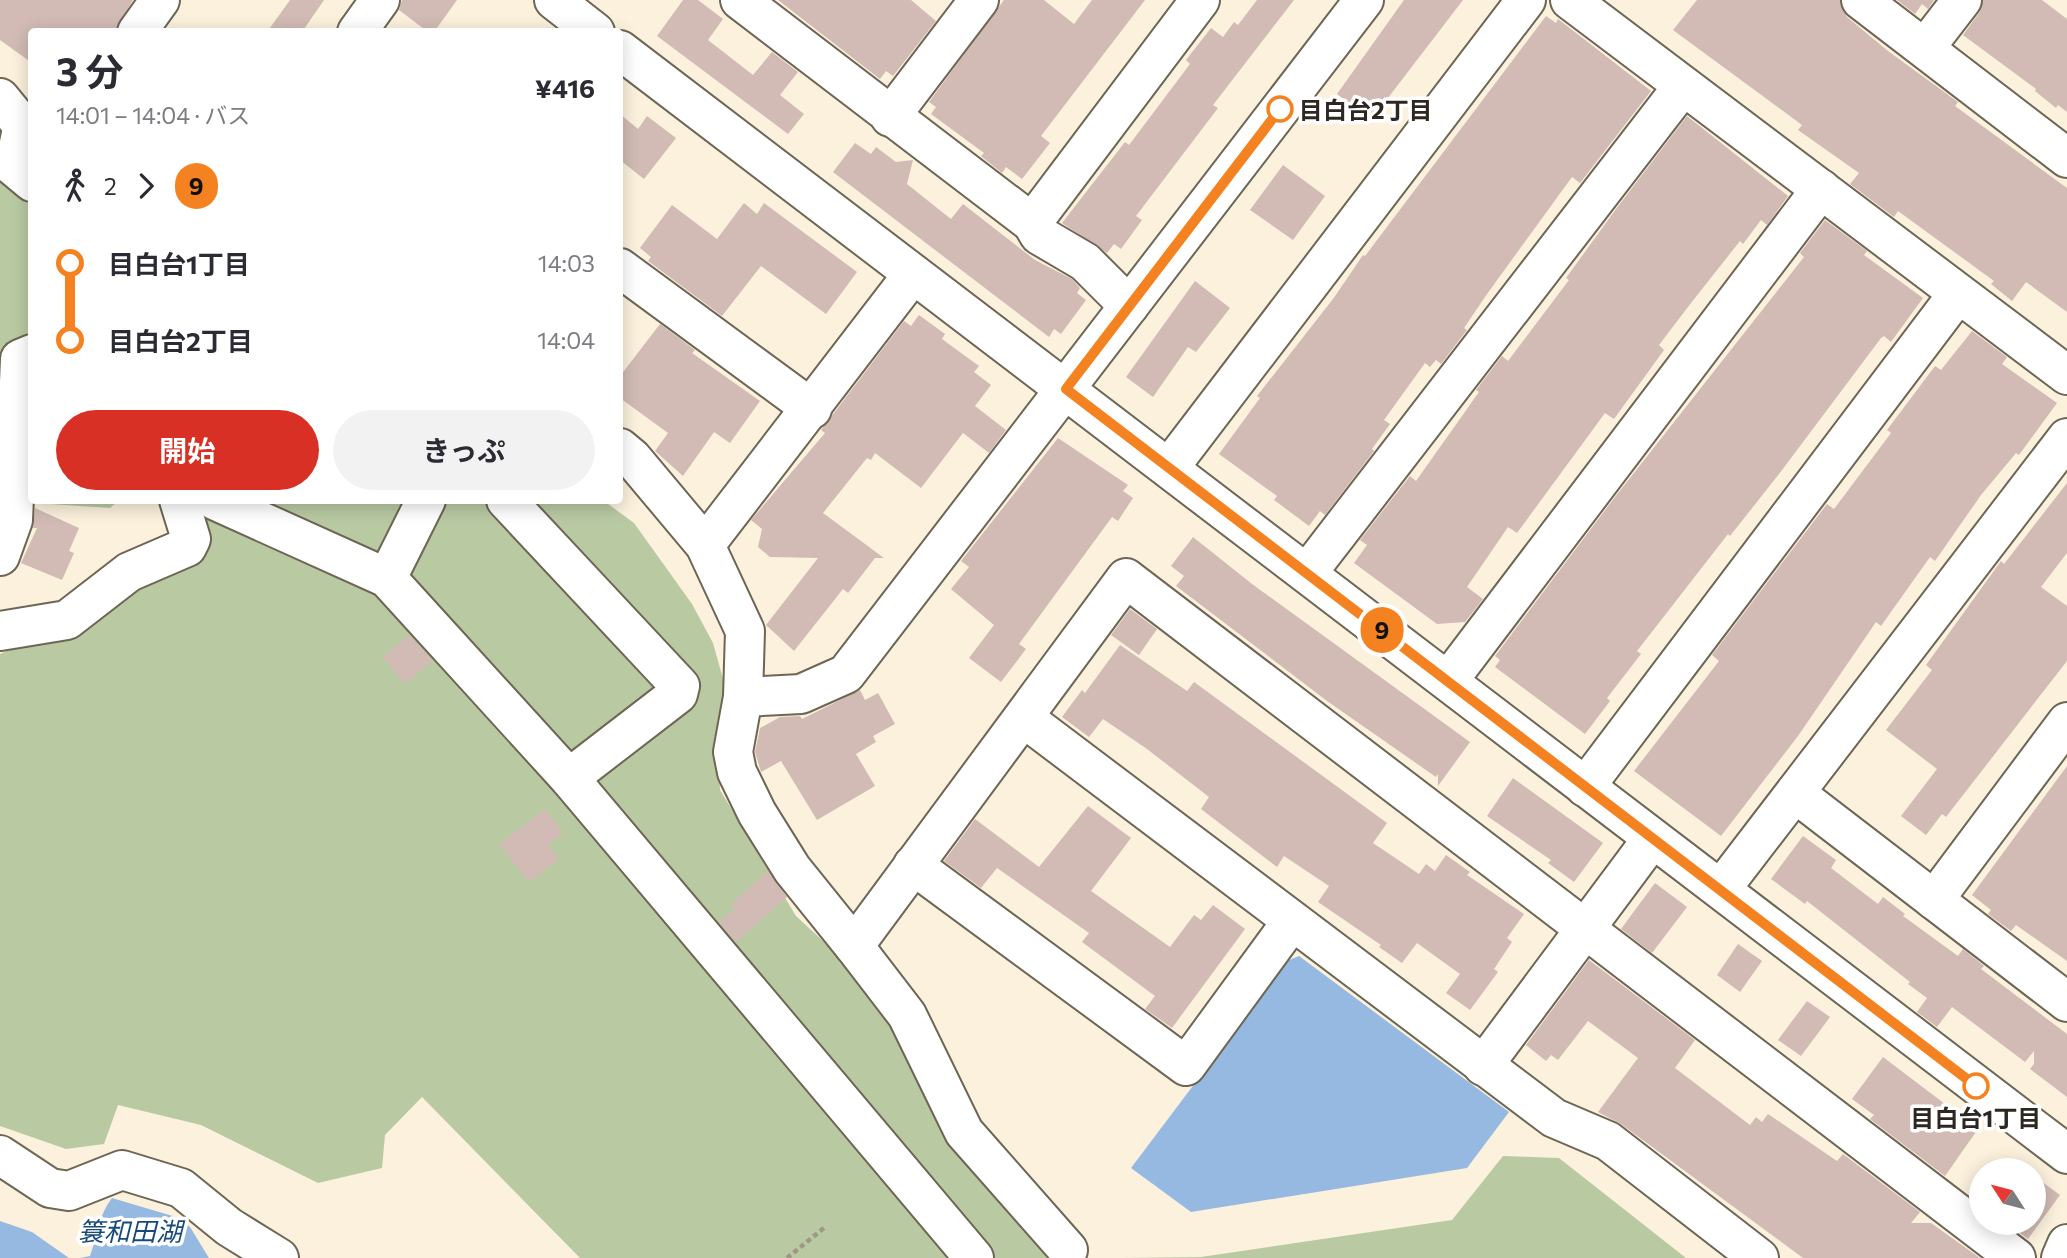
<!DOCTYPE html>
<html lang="ja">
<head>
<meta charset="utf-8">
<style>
  body { margin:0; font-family:Commissioner,"Noto Sans JP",sans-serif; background:#f2f2f3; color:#2b2b33; height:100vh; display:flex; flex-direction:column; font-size:26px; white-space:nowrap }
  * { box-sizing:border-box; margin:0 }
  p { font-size:23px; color:#7c7c81 }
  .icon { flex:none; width:38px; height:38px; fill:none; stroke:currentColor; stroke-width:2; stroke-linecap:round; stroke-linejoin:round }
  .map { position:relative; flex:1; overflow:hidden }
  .sheet { position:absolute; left:28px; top:28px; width:595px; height:476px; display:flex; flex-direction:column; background:#fff; border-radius:7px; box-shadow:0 4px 18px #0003 }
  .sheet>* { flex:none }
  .badge { padding:0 14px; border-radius:23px; font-size:24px; line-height:46px }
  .needle { width:46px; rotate:306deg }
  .tools { position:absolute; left:1969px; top:1158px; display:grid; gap:14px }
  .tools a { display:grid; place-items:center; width:77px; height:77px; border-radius:50%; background:#fff; box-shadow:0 4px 18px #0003; font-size:35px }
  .map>.badge { position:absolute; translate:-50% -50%; box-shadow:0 0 0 4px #fff }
  .legs { display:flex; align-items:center; gap:10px; height:77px; padding:0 28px; font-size:23px }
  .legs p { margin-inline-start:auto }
  .overview { display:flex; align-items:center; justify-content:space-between; height:119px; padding:0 28px }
  h1 { font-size:38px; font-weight:700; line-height:52px }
  .cta { display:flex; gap:14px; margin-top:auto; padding:14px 28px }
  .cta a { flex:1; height:80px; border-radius:42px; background:#d93025; color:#fff; font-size:28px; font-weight:700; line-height:80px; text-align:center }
  .cta a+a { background:#f2f2f3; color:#2b2b33 }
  ul { padding:0 28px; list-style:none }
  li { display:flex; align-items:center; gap:24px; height:77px; font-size:26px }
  li i { display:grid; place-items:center; width:10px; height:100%; margin:0 9px; background:currentColor }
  li i::after { content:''; width:18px; height:18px; margin:-9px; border:5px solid; border-radius:50%; background:#fff }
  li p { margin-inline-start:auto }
  li:first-child i { background:linear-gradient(#0000 50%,currentColor 0) }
  li:last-child i { background:linear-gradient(currentColor 50%,#0000 0) }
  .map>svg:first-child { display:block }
  .green { fill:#b9caa3 }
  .water { fill:#96b9e1 }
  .building { fill:#d2bbb5 }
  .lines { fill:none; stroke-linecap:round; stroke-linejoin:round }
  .minor-casing { stroke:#6e6655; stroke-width:42 }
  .path { stroke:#9f9889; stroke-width:4.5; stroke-dasharray:5 3.5; stroke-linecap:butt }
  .minor { stroke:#fff; stroke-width:38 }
  .line-1-casing { stroke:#fff; stroke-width:16 }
  .line-1 { stroke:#f58220; stroke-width:10 }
  .stop-1-dot { fill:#fff; stroke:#f58220; stroke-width:3.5 }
  .labels { text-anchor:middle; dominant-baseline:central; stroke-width:7; stroke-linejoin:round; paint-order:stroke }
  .stop-label { font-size:24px; font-weight:bold; fill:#2c2821; stroke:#fff; text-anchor:start }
  .water-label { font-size:26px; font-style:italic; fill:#19497b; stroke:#fff }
</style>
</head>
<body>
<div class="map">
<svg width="2067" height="1258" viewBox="0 0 2067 1258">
  <rect width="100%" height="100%" fill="#fbf1dd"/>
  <!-- green -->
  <g class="green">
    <polygon points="0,151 31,170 32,500 118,501 110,508 34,503 0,553"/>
    <path d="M201 501H604L634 523 692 604 713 643 725 686 718 731 720 790 796 916 903 1015 1075 1258H580L422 1097 385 1135 382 1168 318 1183 201 1125 118 1105 104 1144 66 1149 0 1126V654C75 623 144 558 201 501Z"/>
    <polygon points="1503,1156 1559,1158 1686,1258 1123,1258 1201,1257 1452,1220"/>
  </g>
  <!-- water -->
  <g class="water">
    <polygon points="1299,956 1509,1112 1467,1168 1191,1212 1131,1168 1287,961"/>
    <path d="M112 1198 176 1217 190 1227 209 1258H80L90 1256C98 1235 98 1216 112 1198Z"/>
    <polygon points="0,1221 32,1232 69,1258 0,1258"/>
  </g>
  <!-- building -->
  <g class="building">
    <polygon points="0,0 133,0 114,32 32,32 32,63 0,40"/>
    <polygon points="290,0 324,0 302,32 267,32"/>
    <polygon points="402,0 457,0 434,32 428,32 399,10"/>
    <polygon points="683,0 698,0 723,19 708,40 753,75 772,52 798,72 780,95 804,114 788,134 657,36"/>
    <polygon points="778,0 911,0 936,21 893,76 886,71 880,79"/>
    <polygon points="1004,0 1044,0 1074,24 1092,0 1145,0 1041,136 1050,143 1022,179 1006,167 1002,173 981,156 984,153 931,114 936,107 929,102"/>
    <polygon points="1257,0 1294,0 1213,105 1218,108 1136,216 1142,220 1121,249 1114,244 1107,253 1062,223 1125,142 1129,145 1190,64 1186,60 1211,28 1223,37 1234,22 1238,25"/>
    <polygon points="1404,0 1463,0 1371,120 1337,94"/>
    <polygon points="1697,0 1840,0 1847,17 1888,51 1958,102 1955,106 2067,188 2067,312 2026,282 2012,301 1991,284 1994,281 1898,211 1894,217 1850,184 1859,173 1798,130 1802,125 1673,30"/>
    <polygon points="1897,0 1934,0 1928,9 1922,4 1915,14"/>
    <polygon points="1983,0 2042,0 2067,19 2067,112 2058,105 2056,108 2035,91 2036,89 1963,35 1979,13"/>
    <polygon points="1546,16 1556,23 1558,19 1651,91 1580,183 1572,177 1487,294 1464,328 1467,330 1441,364 1436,360 1430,367 1425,363 1384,420 1390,424 1372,449 1374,451 1325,515 1320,511 1309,526 1274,500 1277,496 1219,454 1260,398 1257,396 1333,299 1363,255 1365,256"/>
    <polygon points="620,114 638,129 647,116 676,138 644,179 620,160"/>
    <polygon points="1687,116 1788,196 1767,225 1761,220 1743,244 1740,241 1691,303 1659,345 1664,350 1614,419 1605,413 1517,533 1508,527 1467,587 1483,599 1465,622 1437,624 1354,563 1367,545 1360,540 1410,476 1416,481 1479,392 1476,390 1502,356 1508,361 1569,280 1566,278 1616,209"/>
    <polygon points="855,143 871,154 876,147 896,162 913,160 907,184 951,219 963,204 1035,260 1072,279 1080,288 1077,293 1086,300 1061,334 1054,329 1049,337 833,172"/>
    <polygon points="1283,165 1325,196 1293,240 1250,210"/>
    <polygon points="744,203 757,214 764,203 857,272 826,314 761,266 722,316 648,261 651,257 640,248 672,205 717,239"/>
    <polygon points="1825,220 1867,251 1864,255 1923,298 1891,342 1884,336 1881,338 1779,474 1730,536 1728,534 1637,651 1641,654 1607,698 1610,701 1585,734 1495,667 1500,660 1495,656 1615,497 1804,257 1800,253"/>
    <polygon points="1195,281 1230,308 1196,352 1188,347 1153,397 1126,377"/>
    <polygon points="919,315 945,334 942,339 979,366 974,372 991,385 975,406 1006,430 989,453 963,433 921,488 875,453 871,460 867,458 823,513 884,558 875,558 848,593 843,589 794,651 766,625 818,558 770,557 758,547 762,529 751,520 825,433 821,430 904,321 911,326"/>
    <polygon points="660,324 695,350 692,353 760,401 730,443 714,432 683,476 655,451 668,433 620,398 620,376"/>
    <polygon points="1972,331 2007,357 2002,364 2057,403 2019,455 2016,453 1981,495 1935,561 1930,557 1881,626 1876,622 1798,736 1721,836 1634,771 1719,661 1712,655 1827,504 1834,509 1891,433 1887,430 1935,366 1941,370"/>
    <polygon points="1058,438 1128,485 1123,491 1133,498 1118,521 1112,517 1019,644 1026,649 1001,682 969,658 994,625 951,589 969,567 961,561"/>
    <polygon points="2067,483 2067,553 2041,587 2067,606 2067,661 1946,817 1942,814 1926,835 1901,816 1937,769 1886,730 1932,670 1926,665 2001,561 2004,564"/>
    <polygon points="35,508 79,528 69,551 74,553 62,580 21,563 37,528 33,528"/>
    <polygon points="1193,537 1252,584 1470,742 1438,786 1438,774 1436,777 1327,701 1176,586 1184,576 1171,566"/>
    <polygon points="1130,609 1157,629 1139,655 1111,635"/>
    <polygon points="409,635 433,661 404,684 383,657"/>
    <polygon points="1120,645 1187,691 1194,682 1387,823 1373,843 1419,874 1426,864 1435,871 1446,855 1470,872 1467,875 1524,914 1507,938 1512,942 1494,969 1498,972 1470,1010 1446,993 1460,974 1417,943 1402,963 1379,947 1381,945 1318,902 1329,886 1284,856 1277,867 1201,809 1209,797 1147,749 1103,719 1089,737 1062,717 1082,690 1085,693"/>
    <polygon points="860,690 865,700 878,693 895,724 873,736 876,742 856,754 875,786 817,820 781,761 761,772 755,752 760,728 780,717 800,716 802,719"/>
    <polygon points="2067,766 2067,961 2016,925 2011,931 1988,914 1991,910 1972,895"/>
    <polygon points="1513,778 1603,843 1574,882 1548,863 1551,860 1487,816"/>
    <polygon points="1088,806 1131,838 1091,891 1170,947 1194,915 1201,920 1213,905 1245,929 1172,1028 1145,1009 1155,996 1082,942 1089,933 997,868 981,888 944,861 975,819 1039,867"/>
    <polygon points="545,809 563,833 548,845 559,859 529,882 499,844"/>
    <polygon points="1803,836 1836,860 1831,868 1878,904 1883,897 1905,914 1903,916 1958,956 1963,949 1984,966 1981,969 2067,1034 2067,1097 2030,1069 2034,1064 2034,1051 2025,1062 1952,1007 1937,1027 1917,1012 1927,998 1908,984 1910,982 1807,901 1805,904 1771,879"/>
    <polygon points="768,871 787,897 736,942 719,922 735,908 731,904"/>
    <polygon points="1655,883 1687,907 1652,953 1621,929"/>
    <polygon points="1738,944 1762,961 1740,992 1717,975"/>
    <polygon points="1589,960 1695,1040 1675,1068 1750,1125 1756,1117 1762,1122 1768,1114 1837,1161 1843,1154 1920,1212 1911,1223 1931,1223 1980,1258 1803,1258 1621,1124 1598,1112 1638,1058 1588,1021 1558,1060 1551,1055 1546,1061 1526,1045"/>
    <polygon points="1807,1001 1830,1017 1801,1056 1778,1040"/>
    <polygon points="1883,1057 1978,1129 1945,1176 1870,1119 1874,1115 1852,1099"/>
    <polygon points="2034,1176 2060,1195 2028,1239 2007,1223 2034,1223"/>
  </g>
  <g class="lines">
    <defs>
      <g id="minor">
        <polyline points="554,0 595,32"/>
        <polyline points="740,0 1032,223 1039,235 1085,262 1129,306"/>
        <polyline points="1570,0 2067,375"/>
        <polyline points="1861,0 2067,158"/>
        <polyline points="137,32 160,0"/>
        <polyline points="357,32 380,0"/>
        <polyline points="1925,48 1962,0"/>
        <polyline points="620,50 2067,1154"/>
        <polyline points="0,98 32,137"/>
        <polyline points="890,117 979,0"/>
        <polyline points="22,129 14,167 32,182"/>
        <polyline points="1032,223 1200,0"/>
        <polyline points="620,268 812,409"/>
        <polyline points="620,448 632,458 705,545 745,631 743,697 733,752 737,772 757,813 792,869 854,946 1126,578 2016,1258"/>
        <polyline points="1169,468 1526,0"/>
        <polyline points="214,500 387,578 569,778 974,1258"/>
        <polyline points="506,500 680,686 678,694 569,778"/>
        <polyline points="705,545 913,274"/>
        <polyline points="0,556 13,520 20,359 32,354"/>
        <polyline points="1308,572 1683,86"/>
        <polyline points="387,578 426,500"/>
        <polyline points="0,631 67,620 129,572 187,547 191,539 179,500"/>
        <polyline points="1448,681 1821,189"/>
        <polyline points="743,697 801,694 846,674 1364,0"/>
        <polyline points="1024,718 1554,1118 1608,1141 1759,1258"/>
        <polyline points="1585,787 1957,295"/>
        <polyline points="1795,793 2067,1002"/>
        <polyline points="913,865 1186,1066 1292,921"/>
        <polyline points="1721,889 2067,438"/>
        <polyline points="1934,900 2067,722"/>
        <polyline points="854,946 907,1015 964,1132 1068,1250"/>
        <polyline points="1483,1066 1652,839"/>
        <polyline points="0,1155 50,1188 69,1191 122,1170 181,1188 229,1227 279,1258"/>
        <polyline points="2061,1258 2067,1244"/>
      </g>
    </defs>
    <!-- minor casing -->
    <use href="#minor" class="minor-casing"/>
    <!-- path -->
    <polyline class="path" points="787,1258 824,1228"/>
    <!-- minor -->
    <use href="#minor" class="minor"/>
  </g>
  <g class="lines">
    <defs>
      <polyline id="line-1" points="1280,109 1066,389 1976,1086"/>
    </defs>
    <!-- line-1 casing -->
    <use href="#line-1" class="line-1-casing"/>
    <!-- line-1 -->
    <use href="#line-1" class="line-1"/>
  </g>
  <!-- markers -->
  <g class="stop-1-dot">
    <circle cx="1280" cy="109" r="12"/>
    <circle cx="1976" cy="1086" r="12"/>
  </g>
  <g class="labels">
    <!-- stop labels -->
    <g class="stop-label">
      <text x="1299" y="109">目白台2丁目</text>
      <text x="1976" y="1117" text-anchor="middle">目白台1丁目</text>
    </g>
    <!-- water labels -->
    <g class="water-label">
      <text x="130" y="1230">簑和田湖</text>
    </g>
  </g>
</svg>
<div class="tools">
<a><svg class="needle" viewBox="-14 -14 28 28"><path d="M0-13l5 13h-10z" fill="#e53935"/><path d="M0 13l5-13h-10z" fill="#7c7c81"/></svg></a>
</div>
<b class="badge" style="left:1382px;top:630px;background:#f58220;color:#111">9</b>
<section class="sheet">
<div class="overview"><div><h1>3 分</h1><p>14:01 – 14:04 · バス</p></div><b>¥416</b></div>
<div class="legs"><svg class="icon" aria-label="walk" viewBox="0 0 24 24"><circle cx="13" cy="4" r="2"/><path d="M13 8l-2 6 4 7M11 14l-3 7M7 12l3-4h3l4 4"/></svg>2<svg class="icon" aria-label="forward" viewBox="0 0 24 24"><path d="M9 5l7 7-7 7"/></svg><b class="badge" style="background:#f58220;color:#111">9</b></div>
<ul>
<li><i style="color:#f58220"></i><b>目白台1丁目</b><p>14:03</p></li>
<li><i style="color:#f58220"></i><b>目白台2丁目</b><p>14:04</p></li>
</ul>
<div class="cta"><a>開始</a><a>きっぷ</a></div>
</section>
</div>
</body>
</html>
